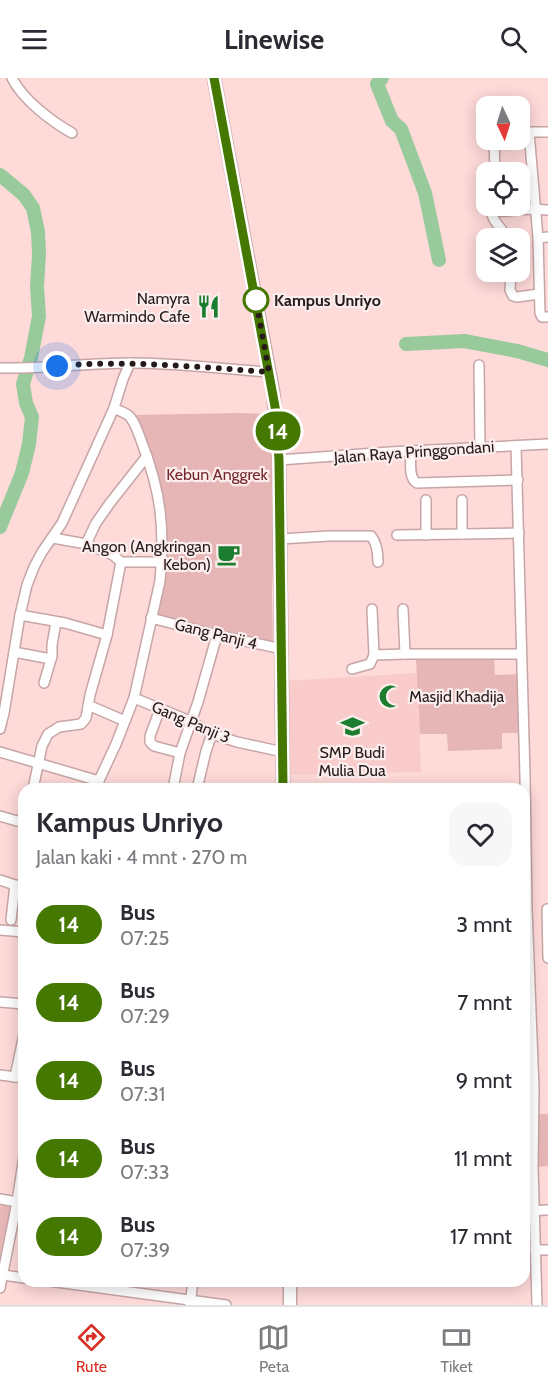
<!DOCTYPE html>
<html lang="id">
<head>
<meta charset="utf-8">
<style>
  body { margin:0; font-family:Cabin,sans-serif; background:#f7f7f7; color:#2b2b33; height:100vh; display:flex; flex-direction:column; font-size:22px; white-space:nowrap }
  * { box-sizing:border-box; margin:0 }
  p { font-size:20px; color:#7c7c81 }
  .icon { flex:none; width:33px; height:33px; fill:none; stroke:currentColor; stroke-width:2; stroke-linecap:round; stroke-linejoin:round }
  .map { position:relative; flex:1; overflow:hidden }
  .details { position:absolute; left:18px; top:705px; width:512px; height:504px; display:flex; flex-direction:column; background:#fff; border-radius:18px; box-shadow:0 3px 15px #0003 }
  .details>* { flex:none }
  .badge { padding:0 12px; border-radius:20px; font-size:21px; line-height:39px }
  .needle { width:39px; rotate:176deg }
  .controls { position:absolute; left:476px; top:18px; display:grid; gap:12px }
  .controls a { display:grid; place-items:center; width:54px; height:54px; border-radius:12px; background:#fff; box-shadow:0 3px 15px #0003; font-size:30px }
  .you { position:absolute; width:30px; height:30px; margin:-15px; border:4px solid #fff; border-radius:50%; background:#1a73e8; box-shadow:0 0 0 9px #1a73e833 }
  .map>.badge { position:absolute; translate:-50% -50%; box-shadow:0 0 0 3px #fff }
  .round { display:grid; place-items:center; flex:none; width:63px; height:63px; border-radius:18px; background:#f7f7f7 }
  .headline { display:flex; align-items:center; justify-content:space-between; height:102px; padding:0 18px }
  h1 { font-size:28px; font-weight:800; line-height:45px }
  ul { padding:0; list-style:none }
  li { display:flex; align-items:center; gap:18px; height:78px; padding:0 18px }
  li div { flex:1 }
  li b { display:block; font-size:22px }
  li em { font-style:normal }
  li .badge { min-width:66px; font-weight:700; text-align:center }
  header { display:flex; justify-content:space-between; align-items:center; height:78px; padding:0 18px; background:#fff; font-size:27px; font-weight:800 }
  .tab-bar { display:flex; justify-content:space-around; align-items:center; height:84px; border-top:2px solid #e1e1e2; background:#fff; font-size:16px; color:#7c7c81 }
  .tab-bar a { display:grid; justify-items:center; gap:3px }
  .tab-bar .current { color:#d93025 }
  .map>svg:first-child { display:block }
  .built { fill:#f9cccb }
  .green { fill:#e6b6b6 }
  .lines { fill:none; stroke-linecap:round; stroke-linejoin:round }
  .river { stroke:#99ca9c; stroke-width:14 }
  .minor-casing { stroke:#c7a5a5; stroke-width:12 }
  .major-casing { stroke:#c7a5a5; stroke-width:15 }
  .minor { stroke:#fff; stroke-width:9 }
  .major { stroke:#fff; stroke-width:12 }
  .line-casing { stroke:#fff; stroke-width:14 }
  .line { stroke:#447800; stroke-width:9 }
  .walk { stroke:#271a1a; stroke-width:6; stroke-dasharray:0 10.8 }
  .stop-dot { fill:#fff; stroke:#447800; stroke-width:3 }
  .labels { text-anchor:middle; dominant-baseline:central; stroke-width:4.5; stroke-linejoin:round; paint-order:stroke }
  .poi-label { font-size:16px; fill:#271a1a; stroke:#fceded; text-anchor:end }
  .stop-label { font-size:16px; font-weight:bold; fill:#271a1a; stroke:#fceded; text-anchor:start }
  .street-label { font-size:16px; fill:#271a1a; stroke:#fceded }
  .park-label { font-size:16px; fill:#76262d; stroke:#fceded }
</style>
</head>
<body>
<header><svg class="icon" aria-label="menu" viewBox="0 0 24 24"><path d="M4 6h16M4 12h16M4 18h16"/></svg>Linewise<svg class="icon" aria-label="search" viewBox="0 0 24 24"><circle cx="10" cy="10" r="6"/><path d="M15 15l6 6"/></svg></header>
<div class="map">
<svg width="548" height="1227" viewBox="0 0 548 1227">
  <rect width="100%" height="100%" fill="#fedad9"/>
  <!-- built -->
  <polygon class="built" points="417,595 421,694 286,697 284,603"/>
  <!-- green -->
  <g class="green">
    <polygon points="239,335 271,336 277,381 272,515 273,568 152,539 163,504 161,415 133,337"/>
    <polygon points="494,580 495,597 526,596 527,655 502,655 502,671 448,673 447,656 420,656 416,582"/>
    <polygon points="534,1036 548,1036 548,1088 533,1089"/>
    <polygon points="1,1124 15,1127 0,1214 0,1131"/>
  </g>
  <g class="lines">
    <!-- river -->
    <g class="river">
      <polyline points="382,0 377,6 392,43 401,51 425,115 439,182"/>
      <polyline points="0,97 24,117 33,130 38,154 39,176 37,209 39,238 31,280 23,306 26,325 32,339 29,366 22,395 0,449"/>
      <polyline points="406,266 464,263 517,273 548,282"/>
    </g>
    <defs>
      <g id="minor">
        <path d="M12 0C23 22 51 43 72 55"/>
        <polyline points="548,54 529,54 538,160 548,159"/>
        <polyline points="494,62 495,94"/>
        <path d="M490 128C492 146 501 147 507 160"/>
        <polyline points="491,134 532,131 548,132"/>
        <polyline points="538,160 540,235 542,239 548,239"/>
        <polyline points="511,194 510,212 513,218 517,219 539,216"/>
        <polyline points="479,287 480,370"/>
        <path d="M0 290C43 291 87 285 130 285 176 285 223 291 269 294"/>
        <polyline points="516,368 525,698 527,831 534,1011 533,1089 537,1227"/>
        <path d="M411 373C411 383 408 400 417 405L518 402"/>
        <polyline points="279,382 390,374 548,366"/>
        <polyline points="426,422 426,457"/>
        <polyline points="462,422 462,456"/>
        <polyline points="397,457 519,455"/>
        <polyline points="53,460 86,466 113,477 121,484 162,484"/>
        <path d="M280 461 329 458H371C377 465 378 475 378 484"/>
        <polyline points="86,466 96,445 110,425 147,378"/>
        <polyline points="372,531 374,577 405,576"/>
        <polyline points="403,531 405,576 521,576"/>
        <polyline points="20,537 65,545 107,557"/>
        <polyline points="151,540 217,557 282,571"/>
        <polyline points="14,574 51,581"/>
        <polyline points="352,591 370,586 374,577"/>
        <polyline points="44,605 52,578 52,567 56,544"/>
        <polyline points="134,620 190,643 212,656 237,664 283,674"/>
        <polyline points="88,627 125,643"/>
        <polyline points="160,631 150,658 150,664 154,668 180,675"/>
        <polyline points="0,651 4,635 20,537 27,507 34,489 42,474 62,445 114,330"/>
        <polyline points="0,674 99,703"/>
        <polyline points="33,711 42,668 48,656 59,649 81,646 86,640 90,617 107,557 121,484"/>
        <path d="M95 711 116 666 134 620 160 503C165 450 161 414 142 365 139 357 136 346 130 339 127 335 119 333 114 330L123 301 130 285"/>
        <polyline points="173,711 180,675 198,624 217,557"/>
        <polyline points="197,711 206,673 212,656"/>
        <polyline points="0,738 17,743 24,741"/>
        <polyline points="0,802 15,807 24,808"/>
        <polyline points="547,831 548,880"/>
        <polyline points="11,842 15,807"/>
        <polyline points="0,852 24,854"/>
        <polyline points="0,924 24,926"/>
        <polyline points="0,997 24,1000"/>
        <polyline points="15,999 24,956"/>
        <polyline points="0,1121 17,1124"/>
        <polyline points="524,1133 548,1132"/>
        <polyline points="535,1172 548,1172"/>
        <polyline points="3,1197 24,1200"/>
        <polyline points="49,1203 226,1227"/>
        <polyline points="0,1210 17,1124 24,1078"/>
        <polyline points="190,1227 193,1203"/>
      </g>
      <g id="major">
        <polyline points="214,0 273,314 278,362 279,382 283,711"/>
        <polyline points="290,1203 290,1227"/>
      </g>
    </defs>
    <!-- minor casing -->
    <use href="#minor" class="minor-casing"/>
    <!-- major casing -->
    <use href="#major" class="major-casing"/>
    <!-- minor -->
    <use href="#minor" class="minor"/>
    <!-- major -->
    <use href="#major" class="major"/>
  </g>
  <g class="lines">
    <defs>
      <polyline id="line" points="214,0 276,334 279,382 283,711"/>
    </defs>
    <!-- line casing -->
    <use href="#line" class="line-casing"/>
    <!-- line -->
    <use href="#line" class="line"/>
    <!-- walk -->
    <path class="walk" d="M57 288C128 282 198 289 269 294L255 217 256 222"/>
  </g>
  <!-- icons -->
  <defs>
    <symbol id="restaurant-bare" viewBox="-9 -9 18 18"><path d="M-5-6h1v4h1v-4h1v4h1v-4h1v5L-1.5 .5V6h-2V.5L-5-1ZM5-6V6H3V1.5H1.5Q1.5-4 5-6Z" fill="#1b7d2f" stroke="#fceded" stroke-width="2.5" paint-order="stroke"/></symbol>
    <symbol id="cafe-bare" viewBox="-9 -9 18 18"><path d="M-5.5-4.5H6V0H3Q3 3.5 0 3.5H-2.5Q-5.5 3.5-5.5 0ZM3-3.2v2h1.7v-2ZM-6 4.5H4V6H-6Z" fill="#1b7d2f" stroke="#fceded" stroke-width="2.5" paint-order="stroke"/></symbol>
    <symbol id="mosque-bare" viewBox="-9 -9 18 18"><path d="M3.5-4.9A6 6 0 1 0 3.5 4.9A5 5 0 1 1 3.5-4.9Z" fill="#1b7d2f" stroke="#fceded" stroke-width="2.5" paint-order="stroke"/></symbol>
    <symbol id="school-bare" viewBox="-9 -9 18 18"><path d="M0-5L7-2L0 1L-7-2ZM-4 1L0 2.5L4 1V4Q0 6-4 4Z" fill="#1b7d2f" stroke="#fceded" stroke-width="2.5" paint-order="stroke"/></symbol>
  </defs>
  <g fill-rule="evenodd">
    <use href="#restaurant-bare" x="192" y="212" width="33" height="33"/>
    <use href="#cafe-bare" x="212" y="460" width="33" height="33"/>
    <use href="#mosque-bare" x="374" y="602" width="33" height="33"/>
    <use href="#school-bare" x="336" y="632" width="33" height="33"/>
  </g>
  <!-- markers -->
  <circle class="stop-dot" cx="256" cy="222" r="12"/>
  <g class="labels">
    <!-- poi labels -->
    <g class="poi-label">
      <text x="190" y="220">Namyra<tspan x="190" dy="18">Warmindo Cafe</tspan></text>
      <text x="211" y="468">Angon (Angkringan<tspan x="211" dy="18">Kebon)</tspan></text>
      <text x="409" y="618" text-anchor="start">Masjid Khadija</text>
      <text x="352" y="674" text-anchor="middle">SMP Budi<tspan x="352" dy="18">Mulia Dua</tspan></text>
    </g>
    <!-- stop labels -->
    <g class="stop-label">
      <text x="274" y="222">Kampus Unriyo</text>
    </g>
    <!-- street labels -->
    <g class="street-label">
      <text transform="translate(414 374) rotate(-4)">Jalan Raya Pringgondani</text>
      <text transform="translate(216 556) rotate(14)">Gang Panji 4</text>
      <text transform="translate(191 644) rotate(23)">Gang Panji 3</text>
    </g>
    <!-- park labels -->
    <g class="park-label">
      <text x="217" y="396">Kebun Anggrek</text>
    </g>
  </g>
</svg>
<div class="controls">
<a><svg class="needle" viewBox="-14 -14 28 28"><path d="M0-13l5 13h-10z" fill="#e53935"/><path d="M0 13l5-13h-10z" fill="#7c7c81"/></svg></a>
<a><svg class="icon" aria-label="locate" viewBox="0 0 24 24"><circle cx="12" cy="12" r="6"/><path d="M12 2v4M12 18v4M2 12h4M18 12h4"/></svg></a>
<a><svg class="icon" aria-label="layers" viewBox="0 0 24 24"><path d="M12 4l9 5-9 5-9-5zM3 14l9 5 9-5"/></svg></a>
</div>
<div class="you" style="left:57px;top:288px"></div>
<b class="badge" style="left:278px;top:353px;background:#447800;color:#fff">14</b>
<section class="details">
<div class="headline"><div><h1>Kampus Unriyo</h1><p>Jalan kaki · 4 mnt · 270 m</p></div><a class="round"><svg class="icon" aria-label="heart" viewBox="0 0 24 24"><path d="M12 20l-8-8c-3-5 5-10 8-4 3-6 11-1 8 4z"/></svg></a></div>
<ul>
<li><span class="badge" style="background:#447800;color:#fff">14</span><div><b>Bus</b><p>07:25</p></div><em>3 mnt</em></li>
<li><span class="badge" style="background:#447800;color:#fff">14</span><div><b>Bus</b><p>07:29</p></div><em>7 mnt</em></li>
<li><span class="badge" style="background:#447800;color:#fff">14</span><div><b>Bus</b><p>07:31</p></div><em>9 mnt</em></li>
<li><span class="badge" style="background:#447800;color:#fff">14</span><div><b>Bus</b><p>07:33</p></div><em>11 mnt</em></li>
<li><span class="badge" style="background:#447800;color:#fff">14</span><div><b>Bus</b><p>07:39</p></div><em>17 mnt</em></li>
</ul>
</section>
</div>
<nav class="tab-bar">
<a class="current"><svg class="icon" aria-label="directions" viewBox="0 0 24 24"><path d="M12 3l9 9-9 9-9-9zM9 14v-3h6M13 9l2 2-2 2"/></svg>Rute</a>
<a><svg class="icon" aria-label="map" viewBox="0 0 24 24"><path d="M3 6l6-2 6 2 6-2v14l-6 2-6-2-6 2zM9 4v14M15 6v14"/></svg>Peta</a>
<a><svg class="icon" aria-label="tickets" viewBox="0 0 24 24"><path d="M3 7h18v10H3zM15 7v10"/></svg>Tiket</a>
</nav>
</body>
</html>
